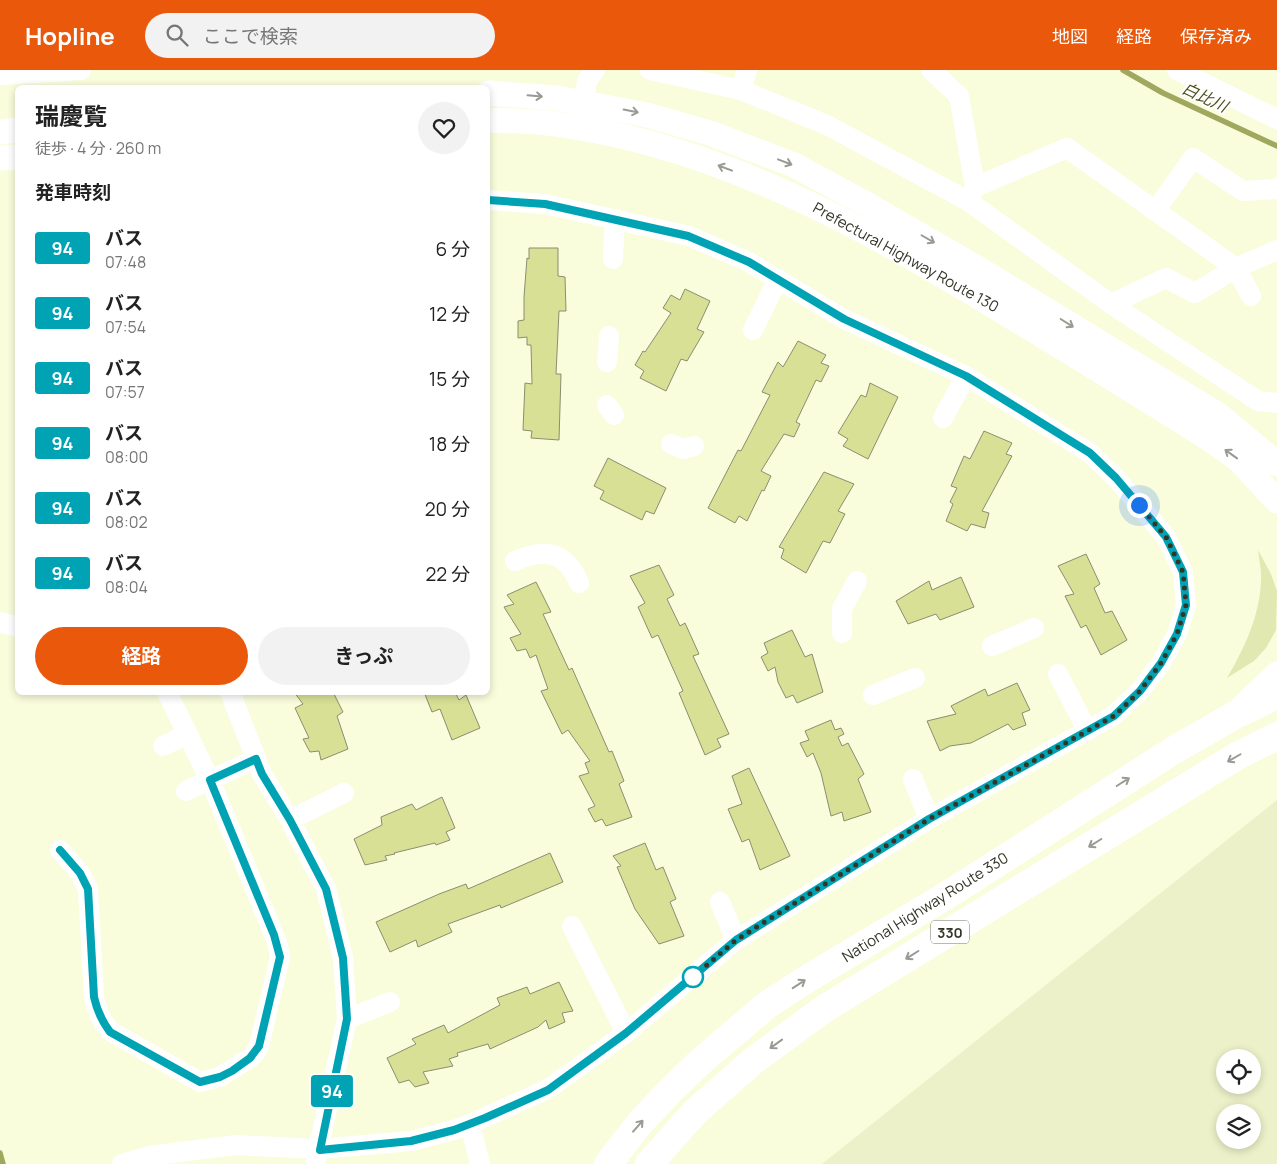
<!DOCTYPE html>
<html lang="ja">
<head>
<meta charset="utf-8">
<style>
  body { margin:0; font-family:Manrope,"Noto Sans JP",sans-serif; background:#f2f2f2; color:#222; height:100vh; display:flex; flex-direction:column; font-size:19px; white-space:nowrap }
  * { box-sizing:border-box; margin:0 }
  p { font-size:16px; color:#767676 }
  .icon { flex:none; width:28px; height:28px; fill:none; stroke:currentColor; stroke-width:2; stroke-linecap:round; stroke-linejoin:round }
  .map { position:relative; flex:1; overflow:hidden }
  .sheet { position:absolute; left:15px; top:15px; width:475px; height:610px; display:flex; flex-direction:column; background:#fff; border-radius:8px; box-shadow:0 2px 8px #0003 }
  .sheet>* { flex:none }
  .badge { padding:0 10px; border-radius:4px; font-size:18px; line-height:32px }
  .tools { position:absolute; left:1216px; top:979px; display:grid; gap:10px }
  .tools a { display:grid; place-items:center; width:45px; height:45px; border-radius:50%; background:#fff; box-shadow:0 2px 8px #0003; font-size:25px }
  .you { position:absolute; width:25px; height:25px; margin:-12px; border:4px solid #fff; border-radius:50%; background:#1a73e8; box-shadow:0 0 0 8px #1a73e833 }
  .map>.badge { position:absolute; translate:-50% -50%; box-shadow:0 0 0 2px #fff }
  h2 { padding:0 20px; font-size:19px; line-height:45px }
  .round { display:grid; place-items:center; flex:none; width:52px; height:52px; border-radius:26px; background:#f2f2f2 }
  .overview { display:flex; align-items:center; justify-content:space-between; height:85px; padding:0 20px }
  h1 { font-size:24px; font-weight:700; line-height:38px }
  .primary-button { display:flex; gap:10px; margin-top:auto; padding:10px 20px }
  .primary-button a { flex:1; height:58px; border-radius:30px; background:#ea580c; color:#fff; font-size:20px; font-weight:700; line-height:58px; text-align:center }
  .primary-button a+a { background:#f2f2f2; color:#222 }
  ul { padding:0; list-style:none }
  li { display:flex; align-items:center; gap:15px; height:65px; padding:0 20px }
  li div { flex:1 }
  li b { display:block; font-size:19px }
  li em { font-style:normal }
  li .badge { min-width:55px; font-weight:700; text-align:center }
  header { display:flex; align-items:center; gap:30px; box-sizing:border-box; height:70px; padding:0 25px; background:#ea580c; color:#fff }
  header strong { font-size:24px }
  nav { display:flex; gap:28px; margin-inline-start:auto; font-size:18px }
  .search { width:350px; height:45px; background:#f2f2f2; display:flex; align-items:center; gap:12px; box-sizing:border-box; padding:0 18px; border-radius:28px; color:#767676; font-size:19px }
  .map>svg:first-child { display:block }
  .built { fill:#ecf1c9; fill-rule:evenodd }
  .green { fill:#e2e8b2 }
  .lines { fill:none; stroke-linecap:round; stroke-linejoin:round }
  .stream { stroke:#a0a75f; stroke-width:5.5 }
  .building { fill:#d8e096; stroke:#8a8e70 }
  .minor { stroke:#fff; stroke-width:20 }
  .major { stroke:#fff; stroke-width:25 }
  .highway { stroke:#fff; stroke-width:28 }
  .oneway { stroke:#9a9a94 }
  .line-casing { stroke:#fff; stroke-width:11 }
  .line { stroke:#00a3b4; stroke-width:8 }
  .walk { stroke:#343529; stroke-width:5; stroke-dasharray:0 9 }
  .stop-dot { fill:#fff; stroke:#00a3b4; stroke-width:2.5 }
  .labels { text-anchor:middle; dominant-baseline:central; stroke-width:4; stroke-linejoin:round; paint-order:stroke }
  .shield { fill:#fff; stroke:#717269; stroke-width:1 }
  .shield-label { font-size:14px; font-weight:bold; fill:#343529 }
  .street-label { font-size:15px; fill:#343529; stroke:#fff }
  .water-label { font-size:16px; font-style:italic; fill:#4e511c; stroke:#fff }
</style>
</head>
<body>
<header>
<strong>Hopline</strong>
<div class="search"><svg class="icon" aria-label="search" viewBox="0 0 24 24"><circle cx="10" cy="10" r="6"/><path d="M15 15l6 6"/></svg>ここで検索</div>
<nav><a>地図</a><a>経路</a><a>保存済み</a></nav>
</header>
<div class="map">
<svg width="1277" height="1094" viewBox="0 0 1277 1094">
  <rect width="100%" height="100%" fill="#f9fddc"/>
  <!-- built -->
  <path class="built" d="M1277 730V1094H822ZM1225 988H1252V1015H1225ZM1225 1042H1252V1070H1225Z"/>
  <!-- green -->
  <path class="green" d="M1258 480 1271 504 1277 521 1276 560 1266 578 1254 591 1227 608C1245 577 1259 547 1261 512 1262 502 1259 490 1258 480Z"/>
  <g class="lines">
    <!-- stream -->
    <g class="stream">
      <polyline points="1123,0 1163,23 1277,76"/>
      <polyline points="0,1083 3,1094"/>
    </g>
  </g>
  <!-- building -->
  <g class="building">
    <polygon points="529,178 558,178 558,206 565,207 566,241 559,241 556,304 561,304 559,370 531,368 532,361 523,360 525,313 532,314 531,275 527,275 527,267 518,268 518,251 524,250 524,227 527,188 529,189"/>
    <polygon points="685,219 710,231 697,259 704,262 687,291 681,289 666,321 640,308 644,301 635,295 643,281 645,282 671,243 663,238 671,225 680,230"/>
    <polygon points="798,271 826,285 821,293 829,296 821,312 816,310 796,352 800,354 794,367 784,364 761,401 771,406 764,421 762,420 747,451 739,446 735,453 708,438 738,380 741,381 770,325 762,322 778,292 783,297"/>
    <polygon points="870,313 898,327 868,389 843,376 848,369 838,363 861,325 866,327"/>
    <polygon points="984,361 1012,373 1006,384 1012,386 982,441 989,443 985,458 971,454 967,461 946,451 953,434 950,432 957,418 951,416 964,386 970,389"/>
    <polygon points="608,388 666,418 654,444 646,441 642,450 600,429 604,421 594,416"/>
    <polygon points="824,402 854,414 838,441 845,444 830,473 823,471 806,503 781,488 784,479 779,477"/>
    <polygon points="1086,484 1100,514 1094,518 1105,543 1112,541 1127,570 1101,585 1086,555 1081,558 1065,526 1074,524 1058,496"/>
    <polygon points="659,495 674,525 667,529 680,556 685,553 699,584 693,586 729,664 717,669 721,677 705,685 679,623 683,621 658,565 652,568 638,537 645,533 630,506"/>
    <polygon points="961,507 974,537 940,550 936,544 908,554 896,531 929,511 932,520"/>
    <polygon points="536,512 551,542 543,544 569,600 572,598 609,682 612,681 624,711 619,714 632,747 606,756 602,749 595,752 588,739 595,736 579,706 589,703 585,693 590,691 568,660 562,664 541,621 548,619 536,585 530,588 526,579 517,581 510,568 521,564 504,537 514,534 507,525"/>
    <polygon points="792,560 805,587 812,584 823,622 797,633 793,625 786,628 778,612 775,597 768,601 761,587 768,583 764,573"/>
    <polygon points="1017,613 1030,640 1022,643 1026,655 1013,660 1008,654 971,673 950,676 940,681 927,651 956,644 951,636 985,619 988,626"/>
    <polygon points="294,622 333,622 343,642 337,646 348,679 321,690 319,681 310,682 303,669 309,668 295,638 303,634"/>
    <polygon points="424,622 455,622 459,630 466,625 480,658 452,670 440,639 432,642"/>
    <polygon points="831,650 835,660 841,658 844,664 838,667 842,676 848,673 864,704 858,709 871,742 844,751 842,742 831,746 821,703 813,683 807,687 800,673 809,670 805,661"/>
    <polygon points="749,698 790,786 760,800 749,769 742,772 728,739 742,734 732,706"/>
    <polygon points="442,727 455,758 446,762 450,770 436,775 435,773 394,783 395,784 385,786 387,790 365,795 354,769 382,755 381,747 412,734 416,740"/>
    <polygon points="645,773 656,800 663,797 676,829 670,832 684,866 659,874 635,839 617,797 621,796 613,786"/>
    <polygon points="550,783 563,812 501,838 500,835 448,854 452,862 418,877 416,870 390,882 376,852 439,824 466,814 468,819"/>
    <polygon points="559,912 573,941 562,943 565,952 549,959 546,950 538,957 490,979 488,974 457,983 458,986 449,989 453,996 423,1002 429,1013 415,1017 409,1010 399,1013 387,988 416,974 412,969 444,955 448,963 500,935 497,928 527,917 530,924"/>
  </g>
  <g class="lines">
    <!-- minor -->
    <g class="minor">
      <polyline points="650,0 741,20 827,55 968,131 1111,234 1258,331 1277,333"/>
      <polyline points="931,0 959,26 975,117"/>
      <polyline points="1177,0 1277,49"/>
      <polyline points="0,5 81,0"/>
      <polyline points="741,20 747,0"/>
      <polyline points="581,47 587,11 595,0"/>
      <polyline points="968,131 975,117 1067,78 1236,198 1195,223 1166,208 1111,234"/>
      <polyline points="1155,141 1193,88 1243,121 1276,119 1277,118"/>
      <polyline points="613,189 615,149"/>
      <polyline points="1251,226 1236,198 1277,180"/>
      <polyline points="753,260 778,209"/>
      <polyline points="607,292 609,266"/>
      <polyline points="607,335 614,345"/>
      <polyline points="943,348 966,306"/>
      <polyline points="671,374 683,379 694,376"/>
      <path d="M515 491C545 478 566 481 579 513"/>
      <polyline points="0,552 18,557"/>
      <polyline points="842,563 842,539 857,511"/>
      <polyline points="992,576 1034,558"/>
      <polyline points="1058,604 1087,660"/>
      <polyline points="230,622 262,704 290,750 326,819 343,888 347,949 315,1094"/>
      <polyline points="873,625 915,608"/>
      <polyline points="163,676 188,664"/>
      <polyline points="913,709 929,749"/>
      <polyline points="186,721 256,689"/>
      <polyline points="290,750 344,723"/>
      <path d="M60 780 80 803 88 819 94 927C97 941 101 951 110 961L200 1012 220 1007 250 988 255 983 259 976 280 887 277 872 210 710 167 622"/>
      <polyline points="720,832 736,870"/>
      <polyline points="572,856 626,963"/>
      <polyline points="347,949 390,932"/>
      <polyline points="470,1054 480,1094"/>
      <polyline points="122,1094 149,1086 236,1075 319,1079 411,1071 454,1060 470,1054 548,1019 626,963 736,870 929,749 1113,646 1140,621 1161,593 1177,564 1186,535 1183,502 1166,467 1116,408 1090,383 966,306 844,249 749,192 689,166 545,134 488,130"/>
    </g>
    <!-- major -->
    <g class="major">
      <polyline points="488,23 557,28 647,45 710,63 794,95 868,135 977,198 1220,346 1277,394"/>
      <path d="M488 50C510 51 534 51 556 54 722 76 867 159 1007 244 1076 286 1145 328 1214 372L1238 389 1277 431"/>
      <polyline points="0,62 18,60"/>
      <polyline points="0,88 18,87"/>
      <polyline points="1242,638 1277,604"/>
    </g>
    <!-- highway -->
    <g class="highway">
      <polyline points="608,1094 639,1054 668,1023 700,992 767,935 807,909 949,824 1174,680 1235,645 1277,625"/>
      <polyline points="649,1094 695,1042 753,991 824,939 1237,686 1277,666"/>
    </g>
  </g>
  <!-- one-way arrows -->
  <defs><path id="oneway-shaft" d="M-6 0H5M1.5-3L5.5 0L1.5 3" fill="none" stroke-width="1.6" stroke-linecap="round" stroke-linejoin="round" transform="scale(1.25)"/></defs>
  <g class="oneway">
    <use href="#oneway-shaft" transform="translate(535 26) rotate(5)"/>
    <use href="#oneway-shaft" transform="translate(631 41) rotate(11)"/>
    <use href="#oneway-shaft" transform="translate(785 92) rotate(21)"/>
    <use href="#oneway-shaft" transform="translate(725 98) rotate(-159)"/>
    <use href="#oneway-shaft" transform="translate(928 169) rotate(30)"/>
    <use href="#oneway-shaft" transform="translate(1067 253) rotate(32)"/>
    <use href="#oneway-shaft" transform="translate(1231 384) rotate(-144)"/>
    <use href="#oneway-shaft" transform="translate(1234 688) rotate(150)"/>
    <use href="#oneway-shaft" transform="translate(1123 712) rotate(-32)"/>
    <use href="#oneway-shaft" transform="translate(1095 773) rotate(148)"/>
    <use href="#oneway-shaft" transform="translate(912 885) rotate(148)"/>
    <use href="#oneway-shaft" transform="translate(799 914) rotate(-33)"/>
    <use href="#oneway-shaft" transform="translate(776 974) rotate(144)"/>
    <use href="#oneway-shaft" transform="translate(638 1056) rotate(-49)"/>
  </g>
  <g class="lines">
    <defs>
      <path id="line" d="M60 780 80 803 88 819 94 927C97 941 101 950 110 962L200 1012 220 1007 232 1001 250 988 259 976 280 887 274 865 210 710 256 689 262 704 290 750 326 819 343 888 347 949 320 1080 411 1071 454 1060 485 1048 548 1020 626 963 736 870 929 749 1114 646 1140 621 1161 593 1177 564 1186 535 1183 502 1166 467 1116 408 1090 383 966 306 844 249 749 192 688 166 545 134 488 130"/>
    </defs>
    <!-- line casing -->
    <use href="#line" class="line-casing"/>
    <!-- line -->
    <use href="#line" class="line"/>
    <!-- walk -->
    <polyline class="walk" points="693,907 736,870 929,749 1114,646 1140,621 1161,593 1177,564 1186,535 1183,502 1166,467 1139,435"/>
  </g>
  <!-- markers -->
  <circle class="stop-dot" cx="693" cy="907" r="10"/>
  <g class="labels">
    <!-- shield labels -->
    <rect class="shield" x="931" y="850.5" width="38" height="23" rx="4"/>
    <g class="shield-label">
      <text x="950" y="862">330</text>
    </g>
    <!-- street labels -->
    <g class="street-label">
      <text transform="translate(906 187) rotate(29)">Prefectural Highway Route 130</text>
      <text transform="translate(925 837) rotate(-32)">National Highway Route 330</text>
    </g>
    <!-- water labels -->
    <g class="water-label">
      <text transform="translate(1205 27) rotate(25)">白比川</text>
    </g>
  </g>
</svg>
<div class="tools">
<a><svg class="icon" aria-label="locate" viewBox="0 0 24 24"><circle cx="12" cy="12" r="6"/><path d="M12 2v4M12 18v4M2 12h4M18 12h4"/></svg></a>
<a><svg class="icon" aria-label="layers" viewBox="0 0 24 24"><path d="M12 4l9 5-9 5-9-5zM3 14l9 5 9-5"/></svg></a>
</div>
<div class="you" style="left:1139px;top:435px"></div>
<b class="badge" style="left:332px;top:1021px;background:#00a3b4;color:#fff">94</b>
<section class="sheet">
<div class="overview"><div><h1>瑞慶覧</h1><p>徒歩 · 4 分 · 260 m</p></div><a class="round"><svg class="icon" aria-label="heart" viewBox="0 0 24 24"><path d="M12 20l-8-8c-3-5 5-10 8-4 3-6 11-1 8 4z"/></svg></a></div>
<h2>発車時刻</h2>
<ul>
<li><span class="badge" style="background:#00a3b4;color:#fff">94</span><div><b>バス</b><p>07:48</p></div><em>6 分</em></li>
<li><span class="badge" style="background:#00a3b4;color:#fff">94</span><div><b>バス</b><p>07:54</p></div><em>12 分</em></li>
<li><span class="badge" style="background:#00a3b4;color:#fff">94</span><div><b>バス</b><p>07:57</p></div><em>15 分</em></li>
<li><span class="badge" style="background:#00a3b4;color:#fff">94</span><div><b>バス</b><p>08:00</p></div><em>18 分</em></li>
<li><span class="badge" style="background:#00a3b4;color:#fff">94</span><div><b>バス</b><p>08:02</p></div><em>20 分</em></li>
<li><span class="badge" style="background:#00a3b4;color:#fff">94</span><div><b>バス</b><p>08:04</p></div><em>22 分</em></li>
</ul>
<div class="primary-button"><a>経路</a><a>きっぷ</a></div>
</section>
</div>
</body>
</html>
